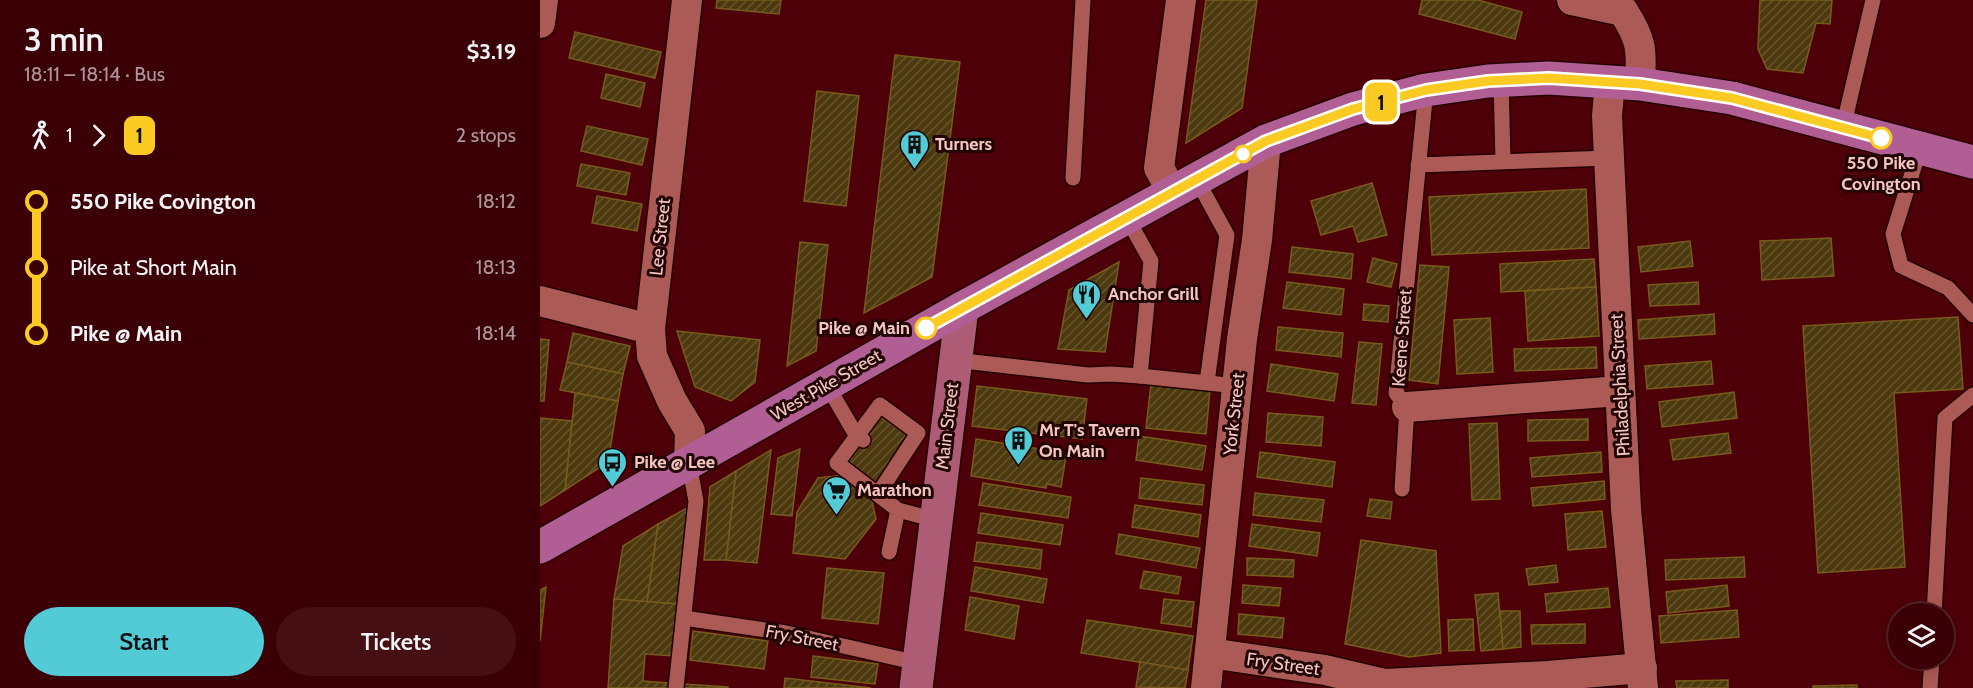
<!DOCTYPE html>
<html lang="en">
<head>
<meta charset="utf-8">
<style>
  body { margin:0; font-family:Cabin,sans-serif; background:#450f14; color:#f1f3f6; height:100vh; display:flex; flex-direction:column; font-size:22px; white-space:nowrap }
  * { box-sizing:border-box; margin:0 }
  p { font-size:20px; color:#ab979b }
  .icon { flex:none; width:33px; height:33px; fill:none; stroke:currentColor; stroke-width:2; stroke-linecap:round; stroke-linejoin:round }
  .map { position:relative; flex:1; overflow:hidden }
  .sheet { display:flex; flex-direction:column; background:#3a0006; width:540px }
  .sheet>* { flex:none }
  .badge { padding:0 12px; border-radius:9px; font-size:21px; line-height:39px }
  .controls { position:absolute; left:1348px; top:603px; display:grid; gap:12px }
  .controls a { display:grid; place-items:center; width:66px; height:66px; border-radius:50%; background:#3a0006; box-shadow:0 3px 15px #0003,0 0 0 2px #542228; font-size:30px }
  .map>.badge { position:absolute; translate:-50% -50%; box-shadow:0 0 0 3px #fff }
  .legs { display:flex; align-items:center; gap:9px; height:66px; padding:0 24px; font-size:20px }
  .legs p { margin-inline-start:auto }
  .summary { display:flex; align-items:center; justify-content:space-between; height:102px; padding:0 24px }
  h1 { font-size:33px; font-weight:600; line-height:45px }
  .action { display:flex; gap:12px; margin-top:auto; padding:12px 24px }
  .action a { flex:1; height:69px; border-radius:36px; background:#52cbd7; color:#111; font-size:24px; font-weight:600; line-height:69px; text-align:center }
  .action a+a { background:#450f14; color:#f1f3f6 }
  ul { padding:0 24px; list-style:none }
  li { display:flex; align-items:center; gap:21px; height:66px; font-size:22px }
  li i { display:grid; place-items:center; width:9px; height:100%; margin:0 8px; background:currentColor }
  li i::after { content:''; width:15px; height:15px; margin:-8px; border:4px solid; border-radius:50%; background:#3a0006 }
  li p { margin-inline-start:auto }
  li:first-child i { background:linear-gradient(#0000 50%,currentColor 0) }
  li:last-child i { background:linear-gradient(currentColor 50%,#0000 0) }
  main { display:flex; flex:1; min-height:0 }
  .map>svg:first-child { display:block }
  .building { fill:url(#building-hatch); stroke:#775b1c; stroke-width:1.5 }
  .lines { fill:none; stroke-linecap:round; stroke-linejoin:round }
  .lane-casing { stroke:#240102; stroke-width:18 }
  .street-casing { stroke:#240102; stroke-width:33 }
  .secondary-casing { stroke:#240102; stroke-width:36 }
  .primary-casing { stroke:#240102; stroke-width:36 }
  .lane { stroke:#ac5a56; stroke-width:15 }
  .street { stroke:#ac5a56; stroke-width:30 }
  .secondary { stroke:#ae5c75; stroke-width:33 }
  .primary { stroke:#b05e93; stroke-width:33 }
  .line-1-casing { stroke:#fff; stroke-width:14 }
  .line-1 { stroke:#fccb23; stroke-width:9 }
  .stop-1-dot { fill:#fff; stroke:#fccb23; stroke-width:3 }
  .labels { text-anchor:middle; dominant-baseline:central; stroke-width:6; stroke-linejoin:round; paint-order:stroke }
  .poi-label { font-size:18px; font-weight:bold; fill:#f4c6c2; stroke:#210304; text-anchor:start }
  .stop-label { font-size:18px; font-weight:bold; fill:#f4c6c2; stroke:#210304 }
  .street-label { font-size:18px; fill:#f4c6c2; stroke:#210304 }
</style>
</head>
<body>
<main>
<section class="sheet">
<div class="summary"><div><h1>3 min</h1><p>18:11 – 18:14 · Bus</p></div><b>$3.19</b></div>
<div class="legs"><svg class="icon" aria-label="walk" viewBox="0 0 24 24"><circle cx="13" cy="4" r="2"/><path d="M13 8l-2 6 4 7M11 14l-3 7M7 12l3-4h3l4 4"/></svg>1<svg class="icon" aria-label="forward" viewBox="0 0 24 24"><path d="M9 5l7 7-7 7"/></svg><b class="badge" style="background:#fccb23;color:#111">1</b><p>2 stops</p></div>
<ul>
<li><i style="color:#fccb23"></i><b>550 Pike Covington</b><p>18:12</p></li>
<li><i style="color:#fccb23"></i><span>Pike at Short Main</span><p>18:13</p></li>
<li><i style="color:#fccb23"></i><b>Pike @ Main</b><p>18:14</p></li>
</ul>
<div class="action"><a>Start</a><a>Tickets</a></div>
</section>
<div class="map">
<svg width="1433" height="688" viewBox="0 0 1433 688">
  <defs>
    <pattern id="building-hatch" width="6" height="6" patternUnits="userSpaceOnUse" patternTransform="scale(1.5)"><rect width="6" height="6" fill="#4c390d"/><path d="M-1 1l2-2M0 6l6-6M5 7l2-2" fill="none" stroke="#66542f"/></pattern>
  </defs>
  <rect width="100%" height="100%" fill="#4e0008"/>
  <!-- building -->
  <g class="building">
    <polygon points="177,0 241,0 239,14 176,8"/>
    <polygon points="666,0 717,0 702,108 646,143"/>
    <polygon points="882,0 938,0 982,12 975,39 879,14"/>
    <polygon points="1220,0 1292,0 1290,24 1276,23 1263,73 1227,69 1218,49"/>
    <polygon points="35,32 121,52 115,78 29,58"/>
    <polygon points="355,55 420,62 392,277 324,313"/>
    <polygon points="66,74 105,83 100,107 61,98"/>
    <polygon points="277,91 319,96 306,206 264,201"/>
    <polygon points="47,126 108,139 102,165 41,151"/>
    <polygon points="41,164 90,173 86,195 37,186"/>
    <polygon points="832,183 847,235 818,242 813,226 781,235 771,201"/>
    <polygon points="1046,189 1049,248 892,255 889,197"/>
    <polygon points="57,196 102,204 97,231 52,223"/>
    <polygon points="1291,238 1294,276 1222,280 1220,241"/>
    <polygon points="1150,241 1153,266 1101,272 1098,247"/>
    <polygon points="260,242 288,245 276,351 247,366"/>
    <polygon points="752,247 813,254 811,279 749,272"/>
    <polygon points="833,258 857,264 851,287 827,282"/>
    <polygon points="1054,259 1056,287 961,292 960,264"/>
    <polygon points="579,262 565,352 518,349 529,290"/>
    <polygon points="880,265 909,267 898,384 869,380"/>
    <polygon points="747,282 804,289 801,315 743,308"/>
    <polygon points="1158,282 1159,304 1110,306 1108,285"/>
    <polygon points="1056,287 1059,336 988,341 985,291"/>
    <polygon points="824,304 849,306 848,322 823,320"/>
    <polygon points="1174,314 1175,334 1099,339 1098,320"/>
    <polygon points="1418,317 1423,389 1354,393 1365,567 1278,573 1263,326"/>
    <polygon points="950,318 953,372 917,374 914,320"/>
    <polygon points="738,327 803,333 801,357 736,350"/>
    <polygon points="137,331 220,340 215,382 191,401 155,387"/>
    <polygon points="33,333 90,346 83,374 27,362"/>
    <polygon points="0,339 9,340 4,401 0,401"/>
    <polygon points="819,342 842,344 836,405 812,403"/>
    <polygon points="1056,347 1057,368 975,371 974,349"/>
    <polygon points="1171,361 1173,384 1107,389 1105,366"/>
    <polygon points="27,362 83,374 78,401 20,390"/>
    <polygon points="731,364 798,374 794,401 727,391"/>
    <polygon points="611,384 670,390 666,434 606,428"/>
    <polygon points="437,386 547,399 542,439 432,426"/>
    <polygon points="1194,392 1197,418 1122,427 1119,402"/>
    <polygon points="35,393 78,401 68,462 25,490"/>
    <polygon points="728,413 783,417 781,446 726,442"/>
    <polygon points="339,416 369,436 336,484 307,465"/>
    <polygon points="0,418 32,421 25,490 0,506"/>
    <polygon points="1048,419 1048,440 988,441 988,420"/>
    <polygon points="957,423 960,499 932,500 929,424"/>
    <polygon points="1188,433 1191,453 1133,460 1130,440"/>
    <polygon points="599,436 666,446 662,470 596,460"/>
    <polygon points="436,439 513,451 512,454 526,456 521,487 507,484 506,488 431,476"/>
    <polygon points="260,449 252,516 231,514 238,458"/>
    <polygon points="231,450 217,563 186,560 196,471"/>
    <polygon points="720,452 795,462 792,487 717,477"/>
    <polygon points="1061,452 1062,472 992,477 990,458"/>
    <polygon points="196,471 186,560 164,560 170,487"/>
    <polygon points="304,475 330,493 336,519 305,559 253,553 257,512 278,478"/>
    <polygon points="601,478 664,485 662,505 599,498"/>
    <polygon points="1064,481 1065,499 993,506 991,488"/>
    <polygon points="443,483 531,497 528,518 439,505"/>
    <polygon points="715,493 784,500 781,522 713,515"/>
    <polygon points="830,499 852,502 850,519 827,516"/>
    <polygon points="595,505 661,515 658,537 592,527"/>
    <polygon points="147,508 139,604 107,602 118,524"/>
    <polygon points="1062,511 1066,547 1028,550 1025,514"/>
    <polygon points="441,513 523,525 520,545 438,533"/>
    <polygon points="118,524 107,602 74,599 83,546"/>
    <polygon points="712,524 780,533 777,556 709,546"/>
    <polygon points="579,534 660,548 656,568 576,554"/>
    <polygon points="821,540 896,551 901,653 869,657 805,644"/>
    <polygon points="437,542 502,550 500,569 434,561"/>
    <polygon points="1204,557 1205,577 1126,580 1125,560"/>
    <polygon points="707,558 754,560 753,577 707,575"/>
    <polygon points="1016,565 1018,582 989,585 986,569"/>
    <polygon points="435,567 507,579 503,603 431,591"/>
    <polygon points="287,568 344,573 338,624 282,618"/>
    <polygon points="604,571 641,577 638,594 600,588"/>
    <polygon points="703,585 741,588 739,606 702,603"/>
    <polygon points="1187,585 1189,606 1128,613 1126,592"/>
    <polygon points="6,587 0,641 0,590"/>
    <polygon points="1068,588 1070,607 1007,612 1005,594"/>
    <polygon points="958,593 963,649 941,651 935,595"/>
    <polygon points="430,597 479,606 474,639 425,630"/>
    <polygon points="74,599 139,604 135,656 105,654 103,681 128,683 128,688 68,688"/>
    <polygon points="624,599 654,602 651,627 621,623"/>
    <polygon points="1197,610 1199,637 1121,643 1119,616"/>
    <polygon points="960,611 980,611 981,647 963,649"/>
    <polygon points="699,614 744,618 742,638 698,634"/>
    <polygon points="933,619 934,650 909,651 908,620"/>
    <polygon points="547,620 653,636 648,670 541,653"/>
    <polygon points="1045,624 1045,643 992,644 991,625"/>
    <polygon points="153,631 228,641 224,669 150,660"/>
    <polygon points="273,656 338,664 335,684 271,677"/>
    <polygon points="600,662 648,670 645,688 596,687"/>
    <polygon points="245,678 331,688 244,688"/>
    <polygon points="1188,680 1188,688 1137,688 1136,681"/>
    <polygon points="144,684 188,687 188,688 144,688"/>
    <polygon points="1317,685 1317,688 1273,688 1273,686"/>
  </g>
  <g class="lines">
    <defs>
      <g id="lane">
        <polyline points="961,80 963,161"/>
        <polyline points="1303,128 1333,0"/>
        <polyline points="1380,148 1353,234 1361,266 1408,288 1433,315"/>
        <polyline points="878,165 1069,158"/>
        <polyline points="533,178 543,0"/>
        <polyline points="657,180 687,235 667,382"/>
        <polyline points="587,218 611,261 600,376"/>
        <polyline points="415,360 548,375 571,374 600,376 697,386"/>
        <polyline points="287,385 316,435 323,440"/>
        <polyline points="862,489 867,407 856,393 886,90"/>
        <polyline points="338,494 378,433 340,405 297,463 358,510 396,520"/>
        <polyline points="349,552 358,510"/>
        <polyline points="1394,614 1405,418 1433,395"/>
        <polyline points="144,618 246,633 378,663"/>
        <polyline points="136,688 156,501 149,464"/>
        <polyline points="1390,688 1392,658"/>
      </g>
      <g id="street">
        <polyline points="147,0 110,329 112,356 132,401 150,431 149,464"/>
        <path d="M1032 0 1083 11C1102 40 1102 50 1100 84"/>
        <polyline points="0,23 3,0"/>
        <polyline points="1070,81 1067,116 1086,509 1103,688"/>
        <polyline points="633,193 619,168 641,0"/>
        <polyline points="0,301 110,329"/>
        <polyline points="867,407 1080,391"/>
        <polyline points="670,653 785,670 845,684 1008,676 1102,668"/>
        <polyline points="666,688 702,339 717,240 726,141"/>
      </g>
      <polyline id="secondary" points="376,688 422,308"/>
      <polyline id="primary" points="0,547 422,308 726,141 813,109 886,90 948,81 1009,78 1100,84 1192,98 1433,162"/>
    </defs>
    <!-- lane casing -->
    <use href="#lane" class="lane-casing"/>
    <!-- street casing -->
    <use href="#street" class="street-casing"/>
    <!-- secondary casing -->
    <use href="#secondary" class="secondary-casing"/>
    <!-- primary casing -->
    <use href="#primary" class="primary-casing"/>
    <!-- lane -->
    <use href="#lane" class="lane"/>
    <!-- street -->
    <use href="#street" class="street"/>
    <!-- secondary -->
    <use href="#secondary" class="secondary"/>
    <!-- primary -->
    <use href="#primary" class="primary"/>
  </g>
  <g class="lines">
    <defs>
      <polyline id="line-1" points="386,328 726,141 813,109 886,90 948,81 1009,78 1100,84 1192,98 1341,138"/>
    </defs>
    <!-- line-1 casing -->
    <use href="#line-1" class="line-1-casing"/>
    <!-- line-1 -->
    <use href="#line-1" class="line-1"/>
  </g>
  <!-- icons -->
  <defs>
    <symbol id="building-pin" viewBox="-11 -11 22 30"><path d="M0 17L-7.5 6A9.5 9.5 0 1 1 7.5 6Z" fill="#52cbd7" stroke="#210304"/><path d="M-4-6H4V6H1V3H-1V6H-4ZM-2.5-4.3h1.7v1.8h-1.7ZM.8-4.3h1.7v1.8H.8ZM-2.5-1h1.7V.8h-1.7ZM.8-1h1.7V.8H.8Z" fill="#111"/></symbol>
    <symbol id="restaurant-pin" viewBox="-11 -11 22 30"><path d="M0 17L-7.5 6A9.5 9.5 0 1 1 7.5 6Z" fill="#52cbd7" stroke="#210304"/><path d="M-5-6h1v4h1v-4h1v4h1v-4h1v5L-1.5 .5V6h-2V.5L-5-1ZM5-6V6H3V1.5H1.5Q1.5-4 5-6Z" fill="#111"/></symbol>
    <symbol id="bus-pin" viewBox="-11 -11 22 30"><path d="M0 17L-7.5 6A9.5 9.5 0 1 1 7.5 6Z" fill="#52cbd7" stroke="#210304"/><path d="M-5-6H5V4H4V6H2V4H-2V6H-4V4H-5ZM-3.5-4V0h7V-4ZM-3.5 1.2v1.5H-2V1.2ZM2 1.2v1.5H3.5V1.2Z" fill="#111"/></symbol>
    <symbol id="supermarket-pin" viewBox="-11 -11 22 30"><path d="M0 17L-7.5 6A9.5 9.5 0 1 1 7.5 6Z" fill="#52cbd7" stroke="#210304"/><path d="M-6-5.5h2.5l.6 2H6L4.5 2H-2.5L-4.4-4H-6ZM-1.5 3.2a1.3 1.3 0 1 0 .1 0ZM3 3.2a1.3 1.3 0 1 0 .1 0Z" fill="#111"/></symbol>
  </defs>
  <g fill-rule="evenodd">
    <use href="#building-pin" x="358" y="128" width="33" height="45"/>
    <use href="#restaurant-pin" x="530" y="278" width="33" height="45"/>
    <use href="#building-pin" x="462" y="424" width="33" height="45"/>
    <use href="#bus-pin" x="56" y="446" width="33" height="45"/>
    <use href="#supermarket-pin" x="280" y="474" width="33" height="45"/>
  </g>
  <!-- markers -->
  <g class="stop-1-dot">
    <circle cx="1341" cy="138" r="10"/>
    <circle cx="703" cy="154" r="8"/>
    <circle cx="386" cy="328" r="10"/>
  </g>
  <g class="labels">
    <!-- poi labels -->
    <g class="poi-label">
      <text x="395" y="144">Turners</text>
      <text x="568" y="294">Anchor Grill</text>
      <text x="499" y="430">Mr T's Tavern<tspan x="499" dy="21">On Main</tspan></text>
      <text x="94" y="462">Pike @ Lee</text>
      <text x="317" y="490">Marathon</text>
    </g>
    <!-- stop labels -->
    <g class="stop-label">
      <text x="1341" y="163">550 Pike<tspan x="1341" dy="21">Covington</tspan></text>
      <text x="370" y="328" text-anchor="end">Pike @ Main</text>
    </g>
    <!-- street labels -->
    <g class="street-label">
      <text transform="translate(120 237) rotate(-84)">Lee Street</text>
      <text transform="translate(862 338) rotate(-86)">Keene Street</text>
      <text transform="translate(286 385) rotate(-30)">West Pike Street</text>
      <text transform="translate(1080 385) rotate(-93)">Philadelphia Street</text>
      <text transform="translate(694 414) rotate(-84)">York Street</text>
      <text transform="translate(407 426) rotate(-83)">Main Street</text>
      <text transform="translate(262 638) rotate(11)">Fry Street</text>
      <text transform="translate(743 664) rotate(8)">Fry Street</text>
    </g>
  </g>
</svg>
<div class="controls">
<a><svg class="icon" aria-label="layers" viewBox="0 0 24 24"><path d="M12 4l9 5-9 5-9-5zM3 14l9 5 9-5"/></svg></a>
</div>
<b class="badge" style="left:841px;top:102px;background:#fccb23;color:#111">1</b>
</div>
</main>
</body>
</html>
